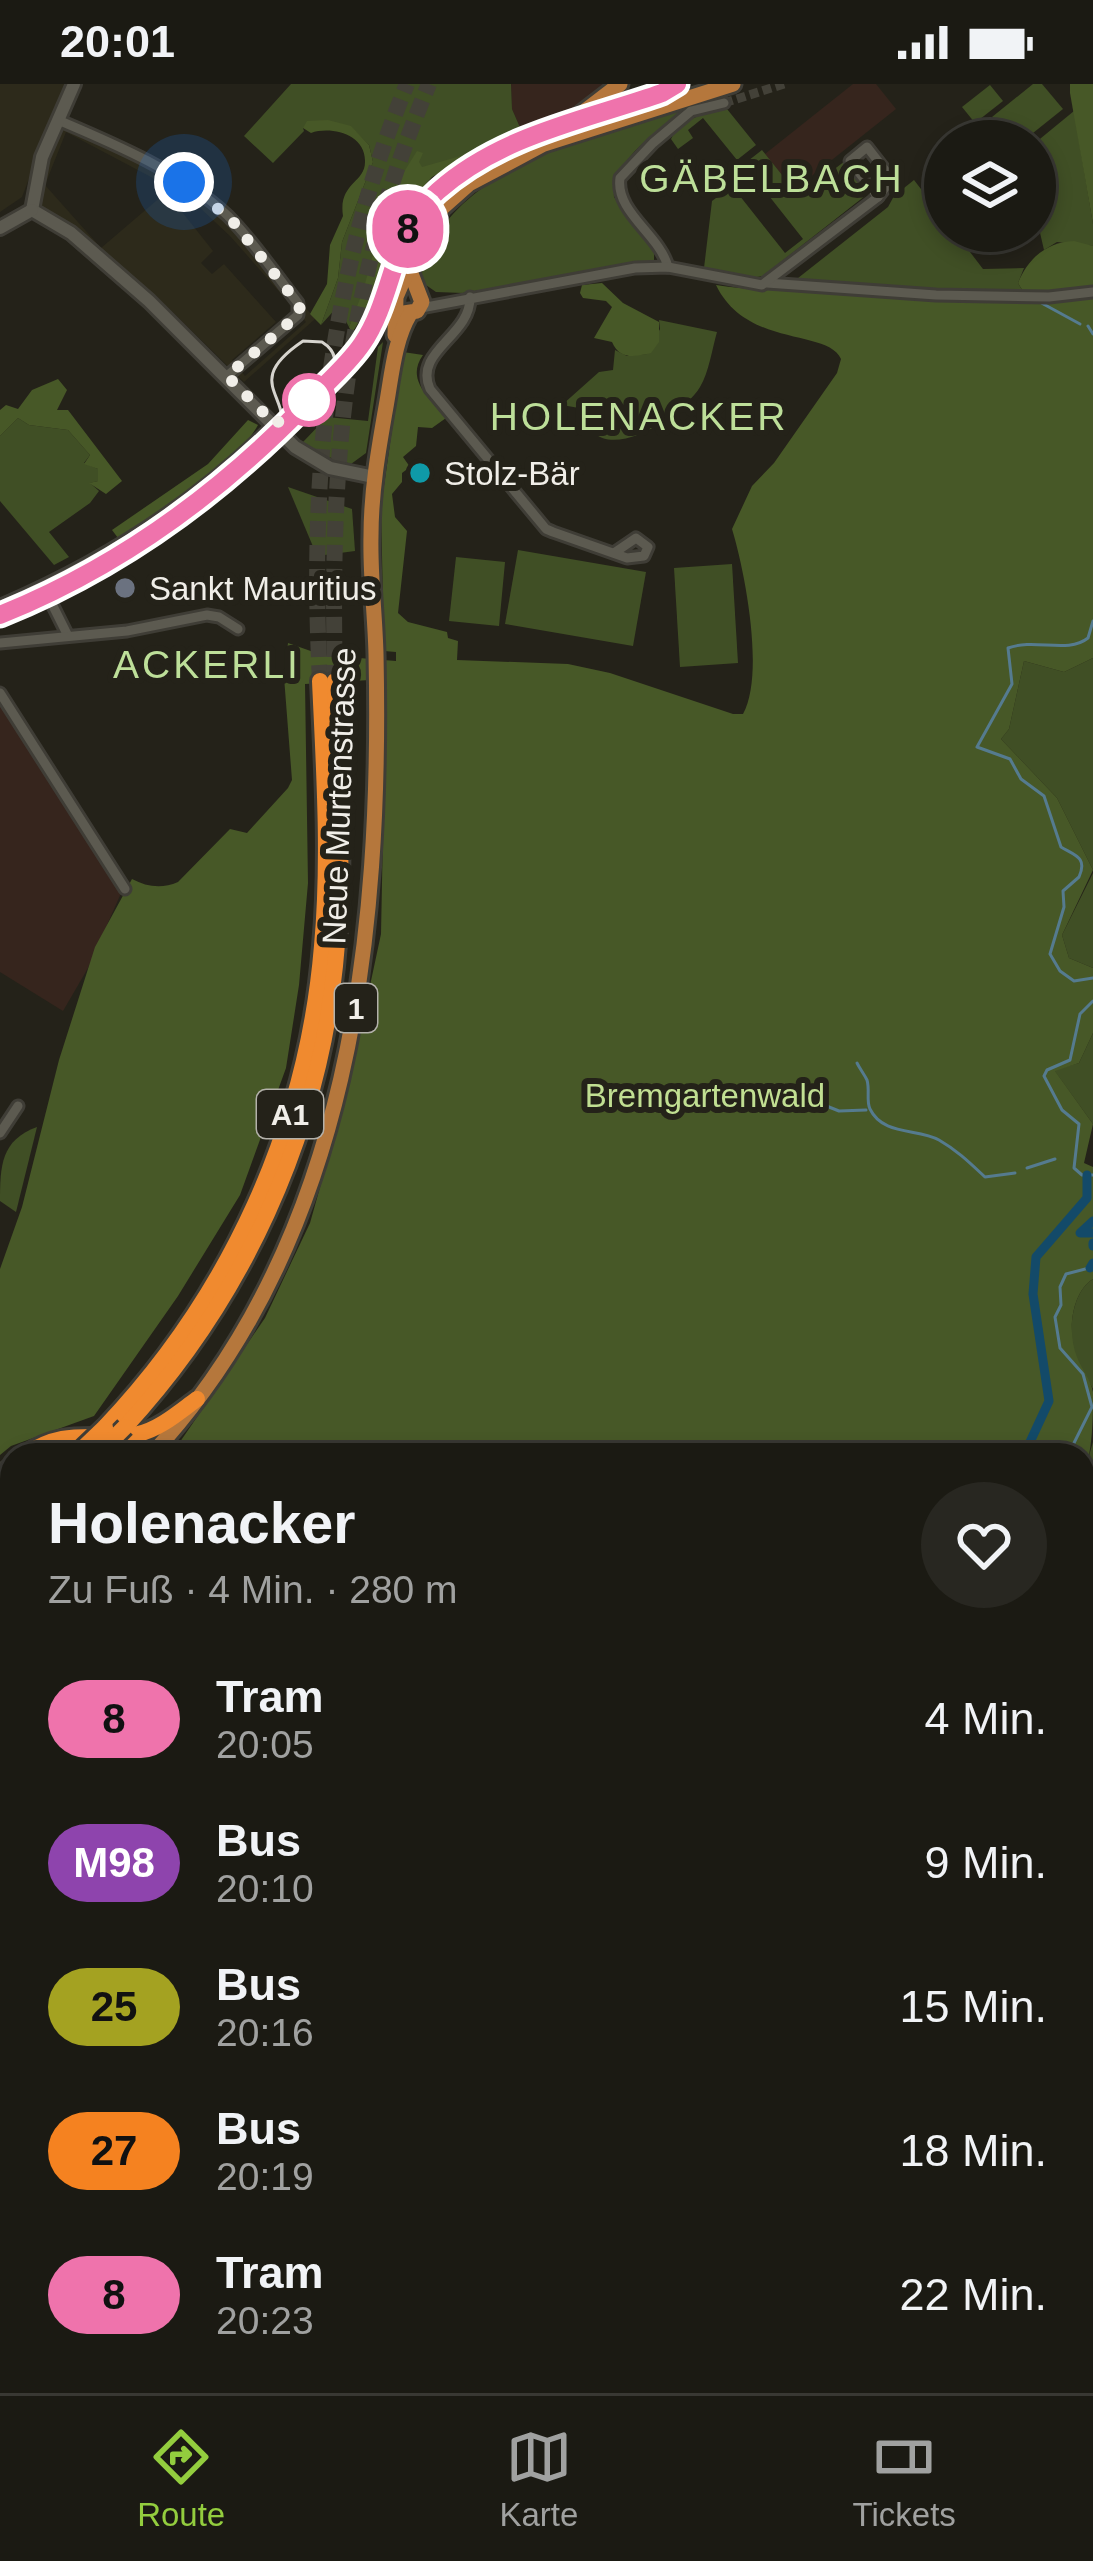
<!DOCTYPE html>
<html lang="de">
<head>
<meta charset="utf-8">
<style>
  body { margin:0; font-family:Helvetica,sans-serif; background:#282721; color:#f1f3f6; height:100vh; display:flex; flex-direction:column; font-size:45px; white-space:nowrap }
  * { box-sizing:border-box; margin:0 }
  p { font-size:39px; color:#a0a1a0 }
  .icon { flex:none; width:66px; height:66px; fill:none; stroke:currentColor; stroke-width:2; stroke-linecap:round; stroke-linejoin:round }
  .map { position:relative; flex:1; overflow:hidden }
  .drawer { position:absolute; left:0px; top:1359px; width:1095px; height:951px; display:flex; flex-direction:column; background:#1b1a13; border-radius:36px 36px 0 0; box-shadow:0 6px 18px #0003,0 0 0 3px #393833 }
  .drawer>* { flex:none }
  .badge { padding:0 24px; border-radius:39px; font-size:42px; line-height:78px }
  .buttons { position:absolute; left:924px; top:36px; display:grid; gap:24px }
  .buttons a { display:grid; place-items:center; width:132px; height:132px; border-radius:50%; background:#1b1a13; box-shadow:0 6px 18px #0003,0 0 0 3px #393833; font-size:60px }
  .you { position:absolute; width:60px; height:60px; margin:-30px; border:9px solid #fff; border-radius:50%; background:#1a73e8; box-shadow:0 0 0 18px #1a73e833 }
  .map>.badge { position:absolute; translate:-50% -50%; box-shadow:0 0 0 6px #fff }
  .round { display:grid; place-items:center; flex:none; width:126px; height:126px; border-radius:63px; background:#282721 }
  .overview { display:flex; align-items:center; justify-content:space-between; height:204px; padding:0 48px }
  h1 { font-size:57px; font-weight:700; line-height:90px }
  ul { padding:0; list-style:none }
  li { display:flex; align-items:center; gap:36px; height:144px; padding:0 48px }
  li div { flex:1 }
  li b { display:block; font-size:45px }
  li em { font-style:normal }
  li .badge { min-width:132px; font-weight:700; text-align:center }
  .status { display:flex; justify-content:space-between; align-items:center; height:84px; padding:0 60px; background:#1b1a13; direction:ltr }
  .status svg { height:33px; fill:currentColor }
  .tabs { display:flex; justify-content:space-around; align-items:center; height:168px; border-top:3px solid #393833; background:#1b1a13; font-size:33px; color:#a0a1a0 }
  .tabs a { display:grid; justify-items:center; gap:6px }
  .tabs .on { color:#93cd3e }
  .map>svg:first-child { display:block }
  .built { fill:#2d2a1b; fill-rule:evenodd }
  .education { fill:#36251d }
  .green { fill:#404f25 }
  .forest { fill:#475827 }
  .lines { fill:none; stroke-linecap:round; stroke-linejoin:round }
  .stream { stroke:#557b8f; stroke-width:3 }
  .canal { stroke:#134a69; stroke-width:9 }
  .minor-tunnel { stroke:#434138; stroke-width:9; stroke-dasharray:9 4.5; stroke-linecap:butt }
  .motorway-tunnel { stroke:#434138; stroke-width:16; stroke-dasharray:16 8; stroke-linecap:butt }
  .minor-casing { stroke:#3f3d36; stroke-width:15 }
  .tertiary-casing { stroke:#3f3d36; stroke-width:18 }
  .secondary-casing { stroke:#3f3d36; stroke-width:20 }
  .primary-casing { stroke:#3f3d36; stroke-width:21 }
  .motorway-casing { stroke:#3f3d36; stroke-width:22 }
  .minor { stroke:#5c5a50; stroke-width:9 }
  .tertiary { stroke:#5c5a50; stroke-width:12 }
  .secondary { stroke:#5c5a50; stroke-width:14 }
  .primary { stroke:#b5773c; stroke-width:15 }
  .motorway { stroke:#f08a2f; stroke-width:16 }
  .tram { stroke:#d6d4ce; stroke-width:3 }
  .motorway-bridge-casing { stroke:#3f3d36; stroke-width:22; stroke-linecap:butt }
  .motorway-bridge { stroke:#f08a2f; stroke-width:16 }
  .line-casing { stroke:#fff; stroke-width:27 }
  .line { stroke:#ef73ac; stroke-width:18 }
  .walk { stroke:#f0eee8; stroke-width:12; stroke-dasharray:0 21.6 }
  .stop-dot { fill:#fff; stroke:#ef73ac; stroke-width:6 }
  .culture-dot { fill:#0f9aa8; stroke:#242219; stroke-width:4.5 }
  .worship-dot { fill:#6b7280; stroke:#242219; stroke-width:4.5 }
  .labels { text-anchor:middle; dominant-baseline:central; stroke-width:12; stroke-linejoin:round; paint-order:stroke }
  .shield { fill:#242219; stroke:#b3b1aa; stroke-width:3 }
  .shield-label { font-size:30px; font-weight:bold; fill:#f0eee8 }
  .poi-label { font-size:33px; fill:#f0eee8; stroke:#242219; text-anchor:start }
  .street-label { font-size:33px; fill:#f0eee8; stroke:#242219 }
  .park-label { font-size:33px; fill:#c1df92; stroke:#242219 }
  .quarter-label { font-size:39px; letter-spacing:3px; fill:#bddf99; stroke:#242219 }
</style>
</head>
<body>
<div class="status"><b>20:01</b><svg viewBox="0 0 49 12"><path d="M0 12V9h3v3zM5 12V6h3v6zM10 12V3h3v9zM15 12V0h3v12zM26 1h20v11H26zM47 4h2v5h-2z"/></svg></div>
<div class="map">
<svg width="1093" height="2309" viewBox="0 0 1093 2309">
  <rect width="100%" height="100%" fill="#242219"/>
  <!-- built -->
  <g class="built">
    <polygon points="0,0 65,0 22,113 0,128"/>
    <path d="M61 40 164 89 208 120 229 137 295 220 300 217 315 235 244 298 154 210 94 159 36 120 49 67ZM66 48 151 93 176 112 182 107 230 152 306 238 245 292 232 276 276 238 224 180 212 190 201 179 213 167 171 114 163 111 101 164 45 101Z"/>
  </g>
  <!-- education -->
  <g class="education">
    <polygon points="511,0 609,0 574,28 522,48 512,25"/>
    <polygon points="853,0 876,0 896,25 794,106 765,70"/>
    <polygon points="0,616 122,807 88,884 63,927 0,888"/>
  </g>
  <!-- green -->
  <g class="green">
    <polygon points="291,0 511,0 512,25 522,48 425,96 393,147 349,243 338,222 321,241 338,194 342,158 373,78 369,61 350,42 303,44 304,47 273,79 244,52"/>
    <polygon points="1033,0 1042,0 1063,25 1023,57 1011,57 992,33"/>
    <polygon points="990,1 1003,17 975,39 962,23"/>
    <path d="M686 25C660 47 612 74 614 113L654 167V176L463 209 436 208 423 199C420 186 424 177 430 164 472 77 601 49 686 25Z"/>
    <path d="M727 25 756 61 737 76 703 34 688 46 693 54 678 65 671 55C681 34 705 29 727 25Z"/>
    <polygon points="1074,27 1093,140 1093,162 1057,158 1044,166 1035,127 1035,59"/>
    <polygon points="762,66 799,112 845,77 870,108 763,192 751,194 704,184 712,117 732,102 785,169 803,155 744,80"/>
    <polygon points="914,96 945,136 945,147 954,147 983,185 1024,184 1018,199 1022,206 1010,209 886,206 793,198 888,123 894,112"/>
    <path d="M659 236 717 248C712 265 709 288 700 303 685 328 621 373 594 349 587 343 583 332 579 324L562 321 599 288 613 286 615 266 627 272 647 270 660 245Z"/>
    <polygon points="383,258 366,369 351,380 322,371 303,358 327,333 368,337 378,263"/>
    <polygon points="18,334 29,341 68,346 90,371 84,379 98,385 98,397 90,399 99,407 90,419 49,448 69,473 54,481 0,417 0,352"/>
    <polygon points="288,403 352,425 355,467 317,472"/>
    <polygon points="518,466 646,488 633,562 505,540"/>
    <polygon points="456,473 505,478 499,542 449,537"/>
    <polygon points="732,480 738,579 680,583 674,484"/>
    <polygon points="1093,574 1093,786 1057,714 1001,655 1009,645 1024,577 1064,588"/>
    <polygon points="1093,789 1093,884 1069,874 1062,851"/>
    <polygon points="1093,949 1093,1040 1054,986 1079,979"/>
    <path d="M37 1043 16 1128 0 1117C0 1082 1 1056 37 1043Z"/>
    <path d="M1093 1195V1305C1087 1294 1078 1281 1074 1269 1068 1245 1072 1208 1093 1195Z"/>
    <polygon points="1093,1358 1093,1650 1083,1673 1083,1392"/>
  </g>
  <!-- forest -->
  <g class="forest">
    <polygon points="1070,0 1093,0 1093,140 1070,9"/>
    <path d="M328 36 351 42 369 61 373 78 342 158 338 194 321 241 310 230 327 200 330 161 343 132C338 99 365 99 365 78 366 50 331 42 311 49L303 44 307 37Z"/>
    <polygon points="417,67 423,69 419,78 422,83 471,69 432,93 416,111 386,162 370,220 352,249 349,243 363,207 389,112"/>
    <path d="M1074 157 1093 162V203L1024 209 1018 199C1028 174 1047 158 1074 157Z"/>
    <path d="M602 199 623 219 659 238V258L651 269C634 273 620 276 612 258L594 254 612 223 606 217 583 214 580 209 582 201Z"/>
    <path d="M716 201C750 207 782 205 816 208 900 215 1012 226 1093 213V574L1064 588 1024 577 1009 645 1001 655 1057 714 1093 786 1062 851 1069 874 1093 884V949L1079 979 1055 987 1093 1040 1084 1079 1093 1083V1195C1071 1209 1067 1249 1077 1273 1081 1284 1091 1296 1093 1308 1093 1333 1093 1369 1083 1392V1371H171L265 1234 310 1139 349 1000 381 850 386 595 305 600 308 799 299 901 286 984 240 1111 178 1212 94 1332 11 1362 0 1371V1185L22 1123 59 976 95 863 132 795C147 803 162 805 178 798L230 745 247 749 288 704 292 696 284 593 288 559 322 571 396 577V568L384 567 381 423 403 268 423 271C405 296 430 314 446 334L432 344 418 343 416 362 403 373 410 383 402 389V398L392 410 395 433 407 447 398 529 408 538 447 548 448 554 458 557 457 576 568 580 610 589 733 630H743C765 590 745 488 732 445L752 402 774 379 837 289 841 275C828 245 746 264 716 201Z"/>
    <polygon points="58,295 67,306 57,326 68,326 122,397 106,410 89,399 98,397 98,385 84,380 90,371 68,346 29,341 18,334 0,352 0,326 6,321 18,325 32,306"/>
    <path d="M248 336 258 341C237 379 156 430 118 454L112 446 208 380Z"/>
    <polygon points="12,1545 12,2298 1083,2298 1083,2286 1093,2292 1093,2309 0,2309 0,1551"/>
    <polygon points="1093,1650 1093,1775 1083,1769 1083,1673"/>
    <polygon points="1083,2127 1093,2131 1093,2268 1083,2262"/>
  </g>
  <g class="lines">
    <!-- stream -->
    <g class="stream">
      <polyline points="1036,216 1080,240"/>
      <polyline points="1088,242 1093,250"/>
      <path d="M1093 537 1088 554C1068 570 1035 554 1008 564L1012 600 977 663 1010 675 1021 695 1044 712 1061 763C1074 771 1088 773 1079 793L1063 807 1064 823 1050 870 1060 887 1074 897 1093 894"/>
      <polyline points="1093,917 1080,930 1070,976 1047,986 1044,992 1062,1026 1079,1040 1074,1084 1082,1091 1093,1091"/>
      <path d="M857 979C860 985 864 990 867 996 870 1006 866 1017 870 1025 883 1052 918 1044 939 1056 958 1067 970 1079 985 1093L1015 1089"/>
      <polyline points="789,1007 839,1027 866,1026"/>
      <polyline points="1027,1084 1055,1075"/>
      <polyline points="1068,1371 1092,1323 1083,1290 1060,1264 1055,1233 1061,1221 1060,1203 1066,1190 1093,1183"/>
      <polyline points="1083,1805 1093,1812"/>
      <polyline points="845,2298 874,2308 893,2298"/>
      <polyline points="578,2309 579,2298"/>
    </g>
    <!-- canal -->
    <g class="canal">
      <polyline points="1093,1137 1080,1149 1093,1149"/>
      <polyline points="1093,1159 1093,1162"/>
      <polyline points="1090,1184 1093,1179"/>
      <polyline points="1024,1371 1049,1317 1033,1210 1036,1173 1087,1114 1087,1091"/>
    </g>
    <!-- minor-tunnel -->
    <polyline class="minor-tunnel" points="724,19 784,0"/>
    <!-- motorway-tunnel -->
    <g class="motorway-tunnel">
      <path d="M320 597C309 392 328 192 407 0"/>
      <path d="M335 597C330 377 343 206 429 0"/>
    </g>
    <defs>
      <g id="minor">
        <path d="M58 36C117 61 181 88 228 132 254 158 275 190 298 219V231L227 292"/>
        <polygon points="867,63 892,95 878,113 850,77"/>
        <path d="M668 183C660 151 615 128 620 94L653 59 691 27 724 19"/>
        <polyline points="767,199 936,211 1049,213 1093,208"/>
        <path d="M470 213C471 252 413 267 430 305L546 445 553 448 627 474 644 472 648 463 636 454 614 469"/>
        <polyline points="421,224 635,184 668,183 762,201 878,113"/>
        <polyline points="44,504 68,552"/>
        <polyline points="0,559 127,547 207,531 219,533 238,545"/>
        <polyline points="0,609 125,805"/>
        <polyline points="0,1049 18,1022"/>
        <polyline points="1083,2043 1093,2038"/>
        <polyline points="1083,2119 1093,2122"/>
      </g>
      <g id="tertiary">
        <polyline points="32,126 71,149 149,217 295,363 330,384 374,393"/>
        <polyline points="32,126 42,73 74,0"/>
        <polyline points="0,144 32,126"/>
        <path d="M0 523C103 479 196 420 275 341"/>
      </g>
      <polyline id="secondary" points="1083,2272 1093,2277"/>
      <g id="primary">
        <polyline points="555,50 620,0"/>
        <polyline points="404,229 417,227 422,218 410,187"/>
        <polyline points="395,251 396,213 418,162 442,124 469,100 544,60 733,0"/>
        <path d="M151 1371C351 1156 382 850 376 570 375 531 370 491 371 452 371 406 379 362 387 317 392 288 395 255 410 230"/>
        <polyline points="0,1492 12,1504"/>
      </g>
      <g id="motorway">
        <path d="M105 1343C230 1211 307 1043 322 862 330 774 324 685 320 597"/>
        <path d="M125 1343C242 1216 317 1054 335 882 345 787 339 692 335 597"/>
        <path d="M25 1371C68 1342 95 1359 138 1350 160 1345 179 1328 197 1315"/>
        <polyline points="0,1392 12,1382"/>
        <polyline points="0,1433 12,1425"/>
        <polyline points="0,1451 12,1442"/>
        <polyline points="0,1516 4,1513"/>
        <polyline points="0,1531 12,1534"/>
      </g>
    </defs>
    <!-- minor casing -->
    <use href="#minor" class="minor-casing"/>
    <!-- tertiary casing -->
    <use href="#tertiary" class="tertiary-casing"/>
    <!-- secondary casing -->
    <use href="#secondary" class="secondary-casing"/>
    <!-- primary casing -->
    <use href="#primary" class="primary-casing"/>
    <!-- motorway casing -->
    <use href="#motorway" class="motorway-casing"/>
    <!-- minor -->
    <use href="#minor" class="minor"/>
    <!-- tertiary -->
    <use href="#tertiary" class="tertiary"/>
    <!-- secondary -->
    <use href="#secondary" class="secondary"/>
    <!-- primary -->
    <use href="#primary" class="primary"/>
    <!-- motorway -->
    <use href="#motorway" class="motorway"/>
    <!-- tram -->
    <g class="tram">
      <path d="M278 356C298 312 238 301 303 257L322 258C338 268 338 281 329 296"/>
      <path d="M0 535C117 489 221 415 308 326 327 307 349 288 364 265 396 216 395 153 440 111 500 54 587 37 664 13L685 0"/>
    </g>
    <defs>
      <g id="motorway-bridge">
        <polyline points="82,1365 105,1343"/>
        <polyline points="97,1371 125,1343"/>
      </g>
    </defs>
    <!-- motorway-bridge casing -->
    <use href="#motorway-bridge" class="motorway-bridge-casing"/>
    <!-- motorway-bridge -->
    <use href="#motorway-bridge" class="motorway-bridge"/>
  </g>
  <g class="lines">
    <defs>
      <path id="line" d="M0 531C117 484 218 411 306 320 324 301 347 282 362 260 395 212 391 147 438 107 501 51 585 36 662 9L677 0"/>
    </defs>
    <!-- line casing -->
    <use href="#line" class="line-casing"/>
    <!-- line -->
    <use href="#line" class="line"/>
    <!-- walk -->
    <polyline class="walk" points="184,98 231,135 300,222 298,231 227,292 275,340 309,316"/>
  </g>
  <!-- markers -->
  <circle class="stop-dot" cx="309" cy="316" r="24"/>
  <circle class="culture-dot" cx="420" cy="389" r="12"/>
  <circle class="worship-dot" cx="125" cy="504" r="12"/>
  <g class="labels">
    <!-- shield labels -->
    <g class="shield">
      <rect x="335" y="900" width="42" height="48" rx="9"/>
      <rect x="257" y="1006" width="66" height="48" rx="9"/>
    </g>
    <g class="shield-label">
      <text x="356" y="924">1</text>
      <text x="290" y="1030">A1</text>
    </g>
    <!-- poi labels -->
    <g class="poi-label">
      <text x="444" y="389">Stolz-Bär</text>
      <text x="149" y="504">Sankt Mauritius</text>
    </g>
    <!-- street labels -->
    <g class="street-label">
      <text transform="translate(339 712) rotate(-88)">Neue Murtenstrasse</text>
    </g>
    <!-- park labels -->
    <g class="park-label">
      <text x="705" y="1011">Bremgartenwald</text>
    </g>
    <!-- quarter labels -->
    <g class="quarter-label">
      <text x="772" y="94">GÄBELBACH</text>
      <text x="639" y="332">HOLENACKER</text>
      <text x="207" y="580">ACKERLI</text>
    </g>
  </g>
</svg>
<div class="buttons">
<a><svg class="icon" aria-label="layers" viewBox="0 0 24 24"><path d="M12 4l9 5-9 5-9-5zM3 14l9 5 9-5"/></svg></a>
</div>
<div class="you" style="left:184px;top:98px"></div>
<b class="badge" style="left:408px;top:145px;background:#ef73ac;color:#111">8</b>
<section class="drawer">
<div class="overview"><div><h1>Holenacker</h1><p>Zu Fuß · 4 Min. · 280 m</p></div><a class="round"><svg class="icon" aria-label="heart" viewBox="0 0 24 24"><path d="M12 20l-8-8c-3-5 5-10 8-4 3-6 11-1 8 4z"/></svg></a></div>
<ul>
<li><span class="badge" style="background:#ef73ac;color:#111">8</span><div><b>Tram</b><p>20:05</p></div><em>4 Min.</em></li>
<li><span class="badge" style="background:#8e44ad;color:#fff">M98</span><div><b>Bus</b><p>20:10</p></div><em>9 Min.</em></li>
<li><span class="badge" style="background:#a4a221;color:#111">25</span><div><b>Bus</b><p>20:16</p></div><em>15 Min.</em></li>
<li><span class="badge" style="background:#f58220;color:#111">27</span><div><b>Bus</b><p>20:19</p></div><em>18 Min.</em></li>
<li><span class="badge" style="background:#ef73ac;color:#111">8</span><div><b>Tram</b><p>20:23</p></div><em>22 Min.</em></li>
</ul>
</section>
</div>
<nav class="tabs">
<a class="on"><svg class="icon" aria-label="directions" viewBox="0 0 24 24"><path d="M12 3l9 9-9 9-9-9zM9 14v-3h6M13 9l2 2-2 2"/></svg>Route</a>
<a><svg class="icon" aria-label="map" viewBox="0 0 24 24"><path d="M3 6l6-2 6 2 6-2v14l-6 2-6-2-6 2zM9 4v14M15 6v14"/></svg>Karte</a>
<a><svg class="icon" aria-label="tickets" viewBox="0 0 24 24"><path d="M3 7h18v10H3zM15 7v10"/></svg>Tickets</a>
</nav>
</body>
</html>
